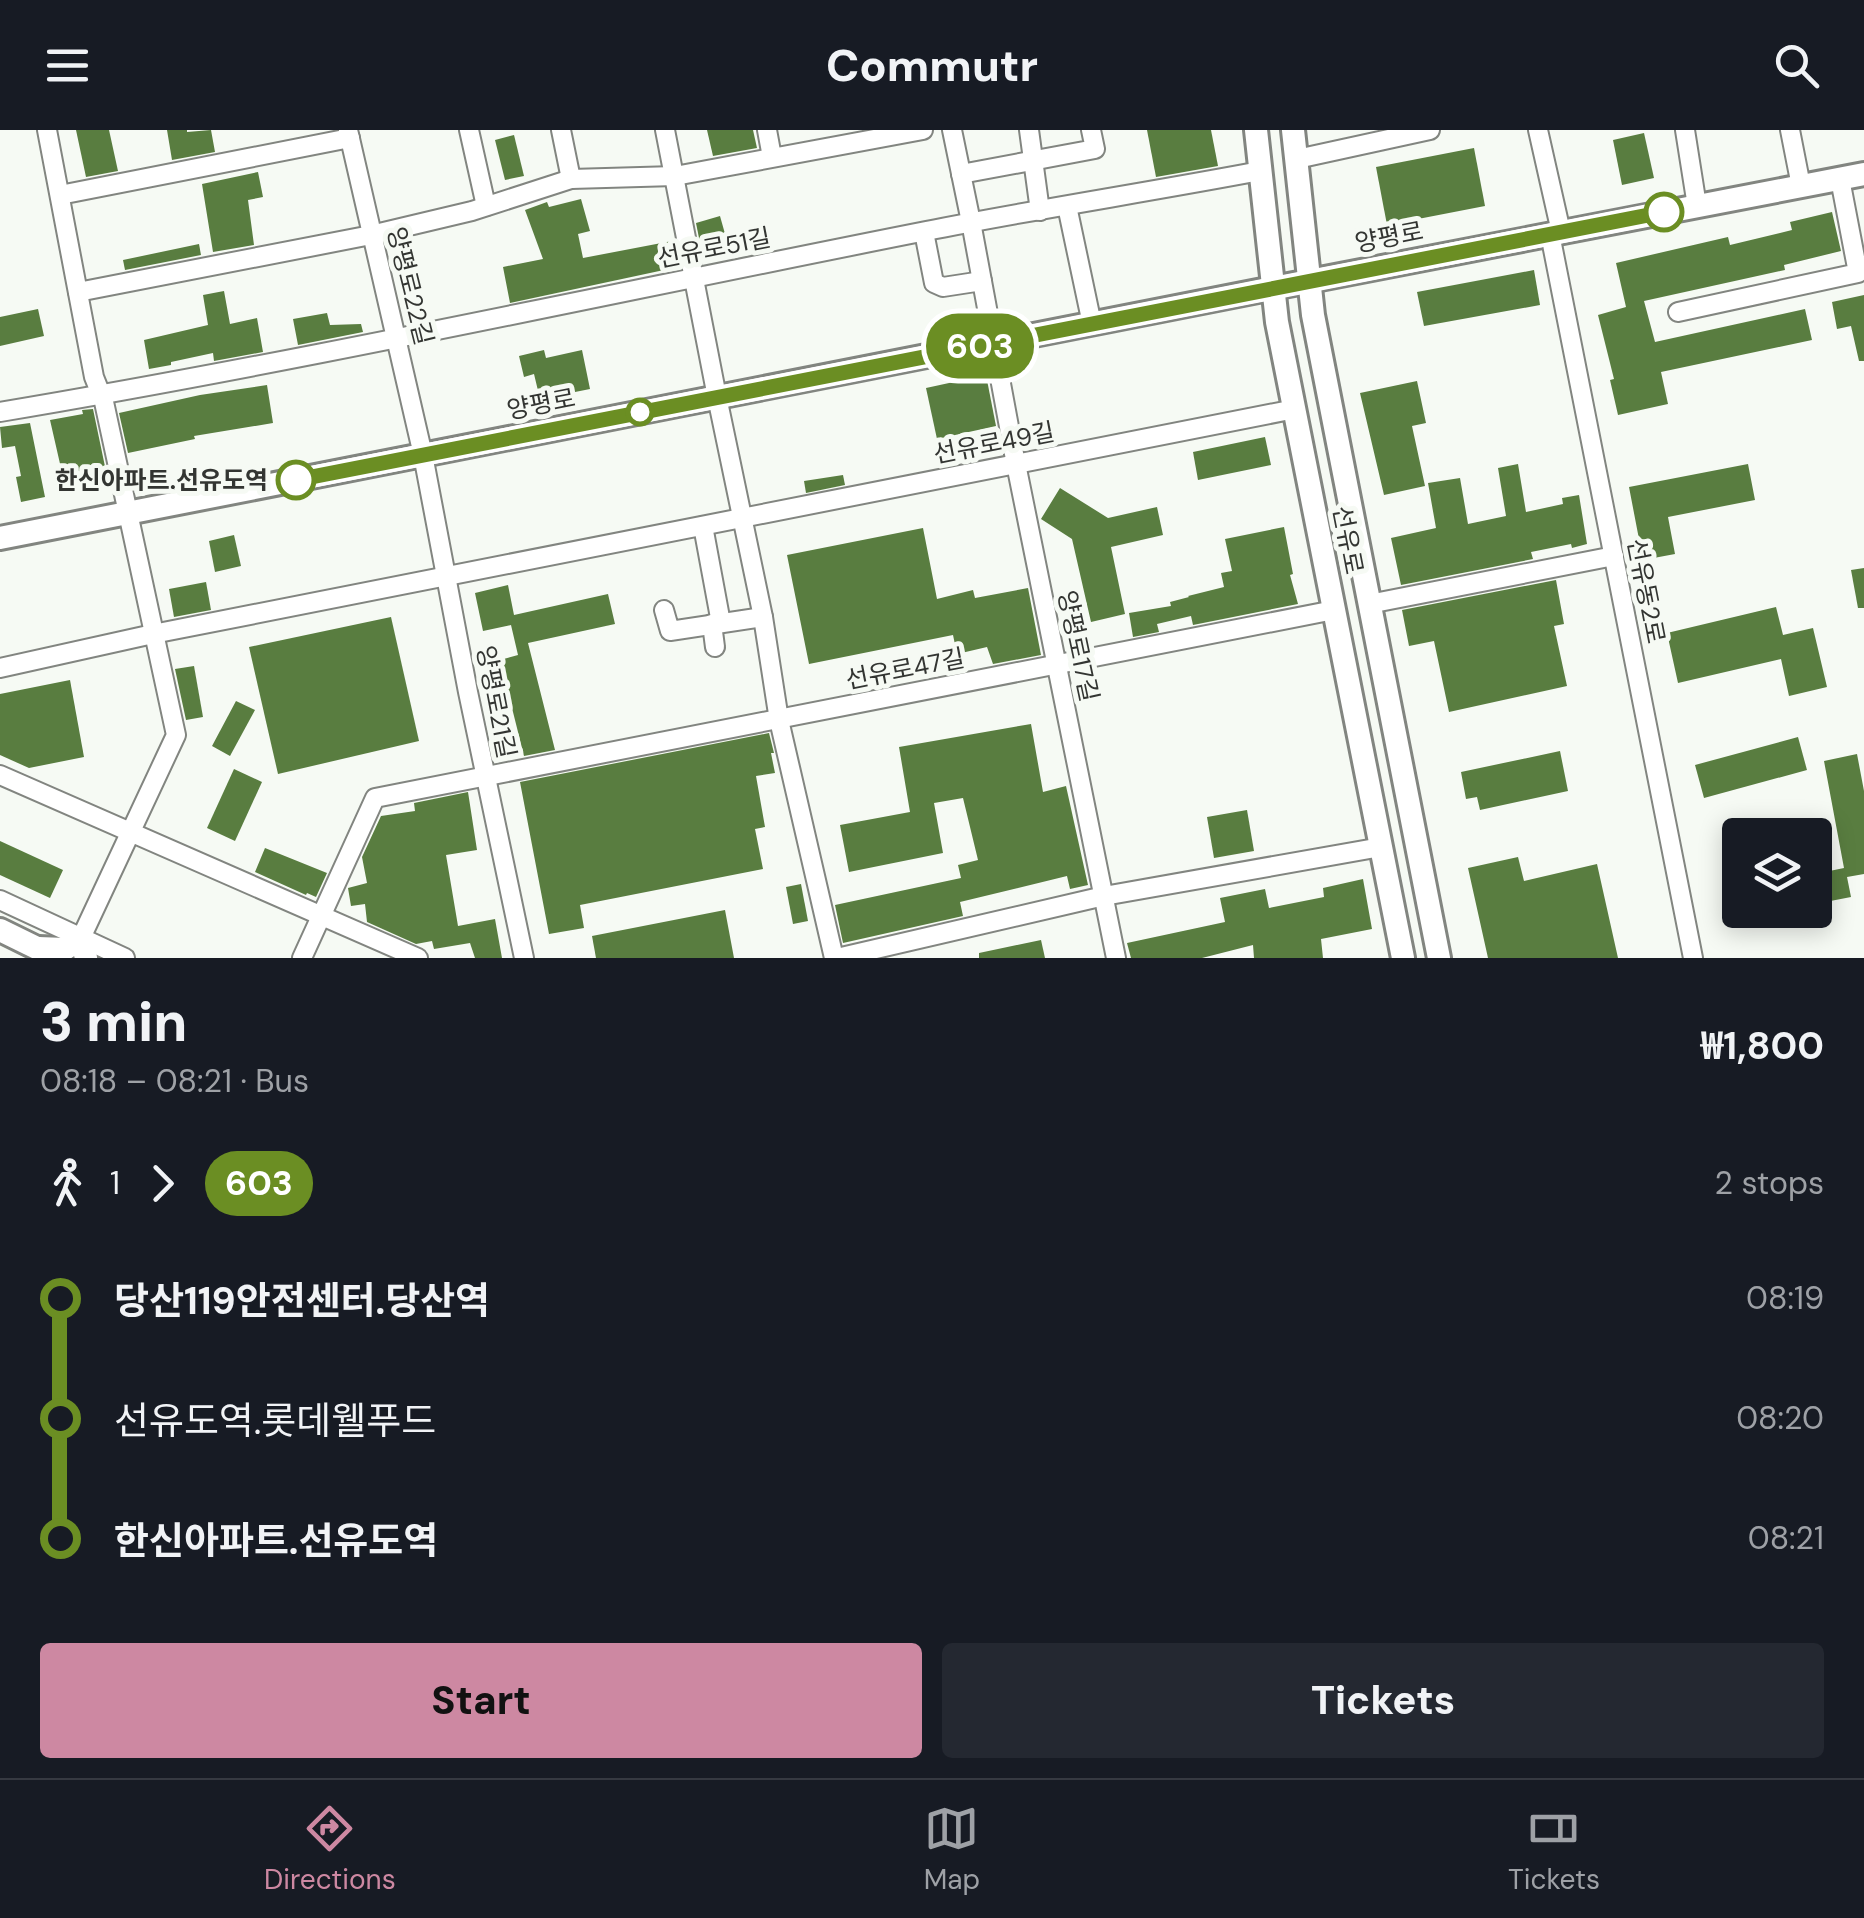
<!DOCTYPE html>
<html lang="en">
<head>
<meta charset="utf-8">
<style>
  body { margin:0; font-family:"DM Sans","Noto Sans KR",sans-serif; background:#242831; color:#f1f3f6; height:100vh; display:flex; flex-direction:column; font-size:38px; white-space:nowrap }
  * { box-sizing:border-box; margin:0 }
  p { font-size:32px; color:#9ea1a6 }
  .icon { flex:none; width:55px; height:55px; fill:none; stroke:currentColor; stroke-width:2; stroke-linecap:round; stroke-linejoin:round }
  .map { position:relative; height:828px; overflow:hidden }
  .details { display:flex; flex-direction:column; background:#171b24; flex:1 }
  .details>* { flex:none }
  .badge { padding:0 20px; border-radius:32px; font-size:35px; line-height:65px }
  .fabs { position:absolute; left:1722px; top:688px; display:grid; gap:20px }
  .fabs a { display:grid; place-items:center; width:110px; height:110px; border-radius:10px; background:#171b24; box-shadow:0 5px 25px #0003; font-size:50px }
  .map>.badge { position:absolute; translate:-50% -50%; box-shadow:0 0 0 5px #fff }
  .legs { display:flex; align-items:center; gap:15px; height:110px; padding:0 40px; font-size:32px }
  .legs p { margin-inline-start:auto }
  .head { display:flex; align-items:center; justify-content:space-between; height:170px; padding:0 40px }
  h1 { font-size:55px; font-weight:800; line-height:75px }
  .cta { display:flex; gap:20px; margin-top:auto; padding:20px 40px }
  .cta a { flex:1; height:115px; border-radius:10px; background:#cd88a2; color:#111; font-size:40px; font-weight:800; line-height:115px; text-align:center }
  .cta a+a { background:#242831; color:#f1f3f6 }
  ul { padding:0 40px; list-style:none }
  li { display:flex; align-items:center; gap:35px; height:120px; font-size:38px }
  li i { display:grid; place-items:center; width:15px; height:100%; margin:0 12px; background:currentColor }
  li i::after { content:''; width:25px; height:25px; margin:-12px; border:8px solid; border-radius:50%; background:#171b24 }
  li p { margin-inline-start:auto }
  li:first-child i { background:linear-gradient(#0000 50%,currentColor 0) }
  li:last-child i { background:linear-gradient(currentColor 50%,#0000 0) }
  header { display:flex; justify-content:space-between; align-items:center; height:130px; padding:0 40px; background:#171b24; font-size:45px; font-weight:800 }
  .tab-bar { display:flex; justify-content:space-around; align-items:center; height:140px; border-top:2px solid #363941; background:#171b24; font-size:28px; color:#9ea1a6 }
  .tab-bar a { display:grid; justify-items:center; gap:5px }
  .tab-bar .current { color:#cd88a2 }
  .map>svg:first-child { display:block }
  .building { fill:#597d40 }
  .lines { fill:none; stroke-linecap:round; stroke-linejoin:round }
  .minor-casing { stroke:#828580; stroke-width:22 }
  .major-casing { stroke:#828580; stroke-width:28 }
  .minor { stroke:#fff; stroke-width:18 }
  .major { stroke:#fff; stroke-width:22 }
  .line-1-casing { stroke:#fff; stroke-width:22 }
  .line-1 { stroke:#6b8e23; stroke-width:15 }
  .stop-1-dot { fill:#fff; stroke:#6b8e23; stroke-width:5 }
  .labels { text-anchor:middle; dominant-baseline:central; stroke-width:10; stroke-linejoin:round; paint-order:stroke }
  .street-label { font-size:25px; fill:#333532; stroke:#f6faf4 }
  .stop-label { font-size:25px; font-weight:bold; fill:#333532; stroke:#f6faf4; text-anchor:end }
</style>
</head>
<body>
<header><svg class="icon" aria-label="menu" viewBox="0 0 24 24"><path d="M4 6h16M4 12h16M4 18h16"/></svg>Commutr<svg class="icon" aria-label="search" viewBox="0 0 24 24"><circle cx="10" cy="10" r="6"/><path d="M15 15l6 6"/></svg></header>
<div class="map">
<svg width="1864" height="828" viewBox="0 0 1864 828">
  <rect width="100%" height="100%" fill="#f6faf4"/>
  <!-- building -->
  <g class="building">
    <polygon points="76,0 109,0 118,41 86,47"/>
    <polygon points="167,0 187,0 187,2 211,0 215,22 172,30"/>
    <polygon points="707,0 753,0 757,18 713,26"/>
    <polygon points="1147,0 1211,0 1218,36 1156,47"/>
    <polygon points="1644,3 1654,48 1622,55 1613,10"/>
    <polygon points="514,5 524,46 505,50 495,10"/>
    <polygon points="1474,18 1485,76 1387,95 1376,37"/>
    <polygon points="258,42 263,67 248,70 254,115 213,122 202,54"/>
    <polygon points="581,69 590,101 578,104 583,128 672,111 678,137 510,173 503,137 543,129 525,80 547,72 549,77"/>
    <polygon points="1832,82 1841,121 1784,135 1785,140 1644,171 1655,212 1805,179 1812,210 1661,242 1668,274 1618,285 1610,250 1614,249 1598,185 1626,177 1616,133 1728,107 1730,115 1792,100 1790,92"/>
    <polygon points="720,86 727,111 701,118 696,93"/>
    <polygon points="199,114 201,125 125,140 123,130"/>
    <polygon points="1534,140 1540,175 1424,196 1417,162"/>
    <polygon points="224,161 230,194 257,188 263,222 214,231 213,223 171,232 171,235 149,239 144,210 208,195 203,165"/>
    <polygon points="1864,165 1864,231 1859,231 1851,196 1837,199 1832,172"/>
    <polygon points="38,179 44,206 0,216 0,187"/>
    <polygon points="327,183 330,195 361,194 363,202 298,215 293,189"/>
    <polygon points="544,220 546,228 582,220 590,259 540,269 534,244 524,247 519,226"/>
    <polygon points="986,245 996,296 937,309 926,258"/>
    <polygon points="1417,251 1426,293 1412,296 1425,356 1384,365 1360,263"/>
    <polygon points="267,255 273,293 194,306 195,309 128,323 119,283 200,265"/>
    <polygon points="93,279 108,351 66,360 50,290 83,284 82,280"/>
    <polygon points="30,293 45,367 21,372 16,347 21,346 15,316 2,318 0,297"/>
    <polygon points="1265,307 1271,335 1198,350 1193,322"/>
    <polygon points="1518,334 1526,382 1563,374 1562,368 1579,365 1587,414 1572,418 1571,414 1531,422 1533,429 1401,455 1391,408 1436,398 1428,353 1460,348 1468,394 1506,386 1498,338"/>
    <polygon points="1748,334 1755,370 1668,387 1675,424 1643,430 1629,357"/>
    <polygon points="843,345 845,355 806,363 804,351"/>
    <polygon points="1060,358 1108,388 1157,377 1163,405 1111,417 1125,484 1091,492 1072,409 1041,389"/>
    <polygon points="1284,397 1293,444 1290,445 1298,474 1193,495 1191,486 1157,494 1159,502 1133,507 1129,483 1171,476 1170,472 1189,467 1188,466 1224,457 1221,443 1232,441 1225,409"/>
    <polygon points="923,398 937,469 973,460 975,468 1028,458 1041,525 993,534 987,517 957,524 953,505 809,534 787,425"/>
    <polygon points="234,405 241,436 215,442 209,411"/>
    <polygon points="1864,438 1864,478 1858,478 1851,440"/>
    <polygon points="1556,450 1564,494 1554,496 1567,556 1449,582 1434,511 1409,516 1402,480"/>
    <polygon points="206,452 211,480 174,487 169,459"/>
    <polygon points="508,455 514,485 608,464 615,494 528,513 555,620 524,626 500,530 518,525 511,495 483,501 475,463"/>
    <polygon points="1776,477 1783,505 1813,498 1827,557 1789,566 1781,529 1678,553 1667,503"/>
    <polygon points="391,487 419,611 278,644 249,517"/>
    <polygon points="194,536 203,587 186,590 175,539"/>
    <polygon points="70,550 84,627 29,638 0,625 0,564"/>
    <polygon points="236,571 255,580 230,626 212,616"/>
    <polygon points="1031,594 1043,662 1066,656 1088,755 1070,759 1067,746 960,772 963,786 843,813 835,775 961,748 958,735 978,730 963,668 934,673 943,723 849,742 840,695 910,682 899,617"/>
    <polygon points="769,603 774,623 771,623 775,643 756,646 765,697 755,699 763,739 580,775 584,798 549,804 520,652"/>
    <polygon points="1798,607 1807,640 1704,668 1695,635"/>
    <polygon points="1560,621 1568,661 1480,680 1477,667 1466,669 1461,642"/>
    <polygon points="1857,624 1864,661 1864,744 1847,747 1851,767 1815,774 1815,744 1844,738 1824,631"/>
    <polygon points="234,639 262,652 235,711 207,698"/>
    <polygon points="468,662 477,720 446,725 458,796 495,789 502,828 475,828 470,813 434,819 432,811 416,814 367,792 365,774 351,776 348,758 367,753 362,727 381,686 415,681 414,673"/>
    <polygon points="1247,680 1254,721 1214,728 1207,687"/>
    <polygon points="0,711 63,740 50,768 0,745"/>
    <polygon points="265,718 327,743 316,767 307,763 306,765 255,742"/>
    <polygon points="1518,727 1524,751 1597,734 1618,828 1488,828 1468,738"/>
    <polygon points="1363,749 1372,799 1321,809 1323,828 1254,828 1253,815 1202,828 1131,828 1127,813 1225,792 1220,768 1265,759 1269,778 1324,767 1323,758"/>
    <polygon points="801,754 808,791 793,794 786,757"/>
    <polygon points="1740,758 1740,794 1734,795 1728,761"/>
    <polygon points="725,780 734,828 596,828 592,806"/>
    <polygon points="1041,810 1045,828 979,828 979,823"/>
  </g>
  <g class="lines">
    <defs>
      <g id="minor">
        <polyline points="47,0 94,247 104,272 176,605 81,808"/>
        <polyline points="348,0 423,325 468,562 524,828"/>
        <polyline points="469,0 486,76"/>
        <polyline points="561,0 571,49"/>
        <polyline points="665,0 717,267 763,487 779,590 834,828"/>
        <polyline points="767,0 772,27"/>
        <polyline points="952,0 971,92 1015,329 1116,828"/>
        <polyline points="1029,0 1040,81"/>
        <polyline points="1538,0 1561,102"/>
        <polyline points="1685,0 1697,76"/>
        <polyline points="1790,0 1801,56"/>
        <polyline points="1297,29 1430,0"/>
        <polyline points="961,44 1095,19 1091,0"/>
        <polyline points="60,65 350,8"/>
        <polyline points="1067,76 1092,194"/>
        <polyline points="924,102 934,153 943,157 982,151"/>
        <polyline points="1550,104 1693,828"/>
        <polyline points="78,162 371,105 472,81 571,49 675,46 923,0"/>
        <polyline points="1678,182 1858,143 1840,49"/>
        <path d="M0 282C310 230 617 162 926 101 1037 79 1149 62 1260 41"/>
        <polyline points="703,396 721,493"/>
        <polyline points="1369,474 1614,426"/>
        <polyline points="664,480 670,501 763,487"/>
        <polyline points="712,494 715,517"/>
        <polyline points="0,538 153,504 1295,279"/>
        <polyline points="0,645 418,828"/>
        <polyline points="0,770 125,828"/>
        <polyline points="302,828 375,668 1334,480"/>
        <polyline points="837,828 1104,766 1381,717"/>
      </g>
      <g id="major">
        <polyline points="1256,0 1277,192 1403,828"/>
        <polyline points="1293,0 1313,185 1439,828"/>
        <polyline points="0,408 1273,158 1864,44"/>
        <polyline points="0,800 51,825"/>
        <polyline points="38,818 65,819 81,808 86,828"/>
      </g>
    </defs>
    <!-- minor casing -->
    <use href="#minor" class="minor-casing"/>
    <!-- major casing -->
    <use href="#major" class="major-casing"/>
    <!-- minor -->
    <use href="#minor" class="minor"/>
    <!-- major -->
    <use href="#major" class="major"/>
  </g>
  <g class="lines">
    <defs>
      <polyline id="line-1" points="296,350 1664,82"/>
    </defs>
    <!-- line-1 casing -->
    <use href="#line-1" class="line-1-casing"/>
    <!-- line-1 -->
    <use href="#line-1" class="line-1"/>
  </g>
  <!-- markers -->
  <g class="stop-1-dot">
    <circle cx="1664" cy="82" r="18"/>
    <circle cx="640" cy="282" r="12"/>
    <circle cx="296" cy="350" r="18"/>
  </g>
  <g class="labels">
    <!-- street labels -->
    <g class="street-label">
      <text transform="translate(1389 107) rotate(-11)">양평로</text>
      <text transform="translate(714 118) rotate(-11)">선유로51길</text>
      <text transform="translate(410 156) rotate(76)">양평로22길</text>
      <text transform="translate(541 274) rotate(-11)">양평로</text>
      <text transform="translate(994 313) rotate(-11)">선유로49길</text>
      <text transform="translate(1348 410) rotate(79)">선유로</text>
      <text transform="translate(1646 461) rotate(79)">선유동2로</text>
      <text transform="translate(1078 516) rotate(78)">양평로17길</text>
      <text transform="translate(905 539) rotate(-11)">선유로47길</text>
      <text transform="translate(496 572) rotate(79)">양평로21길</text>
    </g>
    <!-- stop labels -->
    <g class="stop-label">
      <text x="268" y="350">한신아파트.선유도역</text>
    </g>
  </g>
</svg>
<div class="fabs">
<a><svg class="icon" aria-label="layers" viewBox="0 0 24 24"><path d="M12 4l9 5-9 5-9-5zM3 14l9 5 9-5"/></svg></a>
</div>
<b class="badge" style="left:980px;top:216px;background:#6b8e23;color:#fff">603</b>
</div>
<section class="details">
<div class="head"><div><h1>3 min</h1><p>08:18 – 08:21 · Bus</p></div><b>₩1,800</b></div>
<div class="legs"><svg class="icon" aria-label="walk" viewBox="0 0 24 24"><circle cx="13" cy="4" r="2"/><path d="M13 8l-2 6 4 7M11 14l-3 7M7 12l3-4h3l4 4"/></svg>1<svg class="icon" aria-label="forward" viewBox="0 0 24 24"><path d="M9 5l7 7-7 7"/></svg><b class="badge" style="background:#6b8e23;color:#fff">603</b><p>2 stops</p></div>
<ul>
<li><i style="color:#6b8e23"></i><b>당산119안전센터.당산역</b><p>08:19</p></li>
<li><i style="color:#6b8e23"></i><span>선유도역.롯데웰푸드</span><p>08:20</p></li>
<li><i style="color:#6b8e23"></i><b>한신아파트.선유도역</b><p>08:21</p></li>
</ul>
<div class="cta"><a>Start</a><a>Tickets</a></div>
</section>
<nav class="tab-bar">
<a class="current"><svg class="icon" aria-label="directions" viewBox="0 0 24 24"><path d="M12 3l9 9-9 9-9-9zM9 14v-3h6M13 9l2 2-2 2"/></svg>Directions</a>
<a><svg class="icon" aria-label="map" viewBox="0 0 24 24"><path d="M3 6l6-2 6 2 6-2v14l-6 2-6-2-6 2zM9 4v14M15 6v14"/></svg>Map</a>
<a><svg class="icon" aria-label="tickets" viewBox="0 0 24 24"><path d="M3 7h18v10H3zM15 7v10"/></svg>Tickets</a>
</nav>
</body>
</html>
